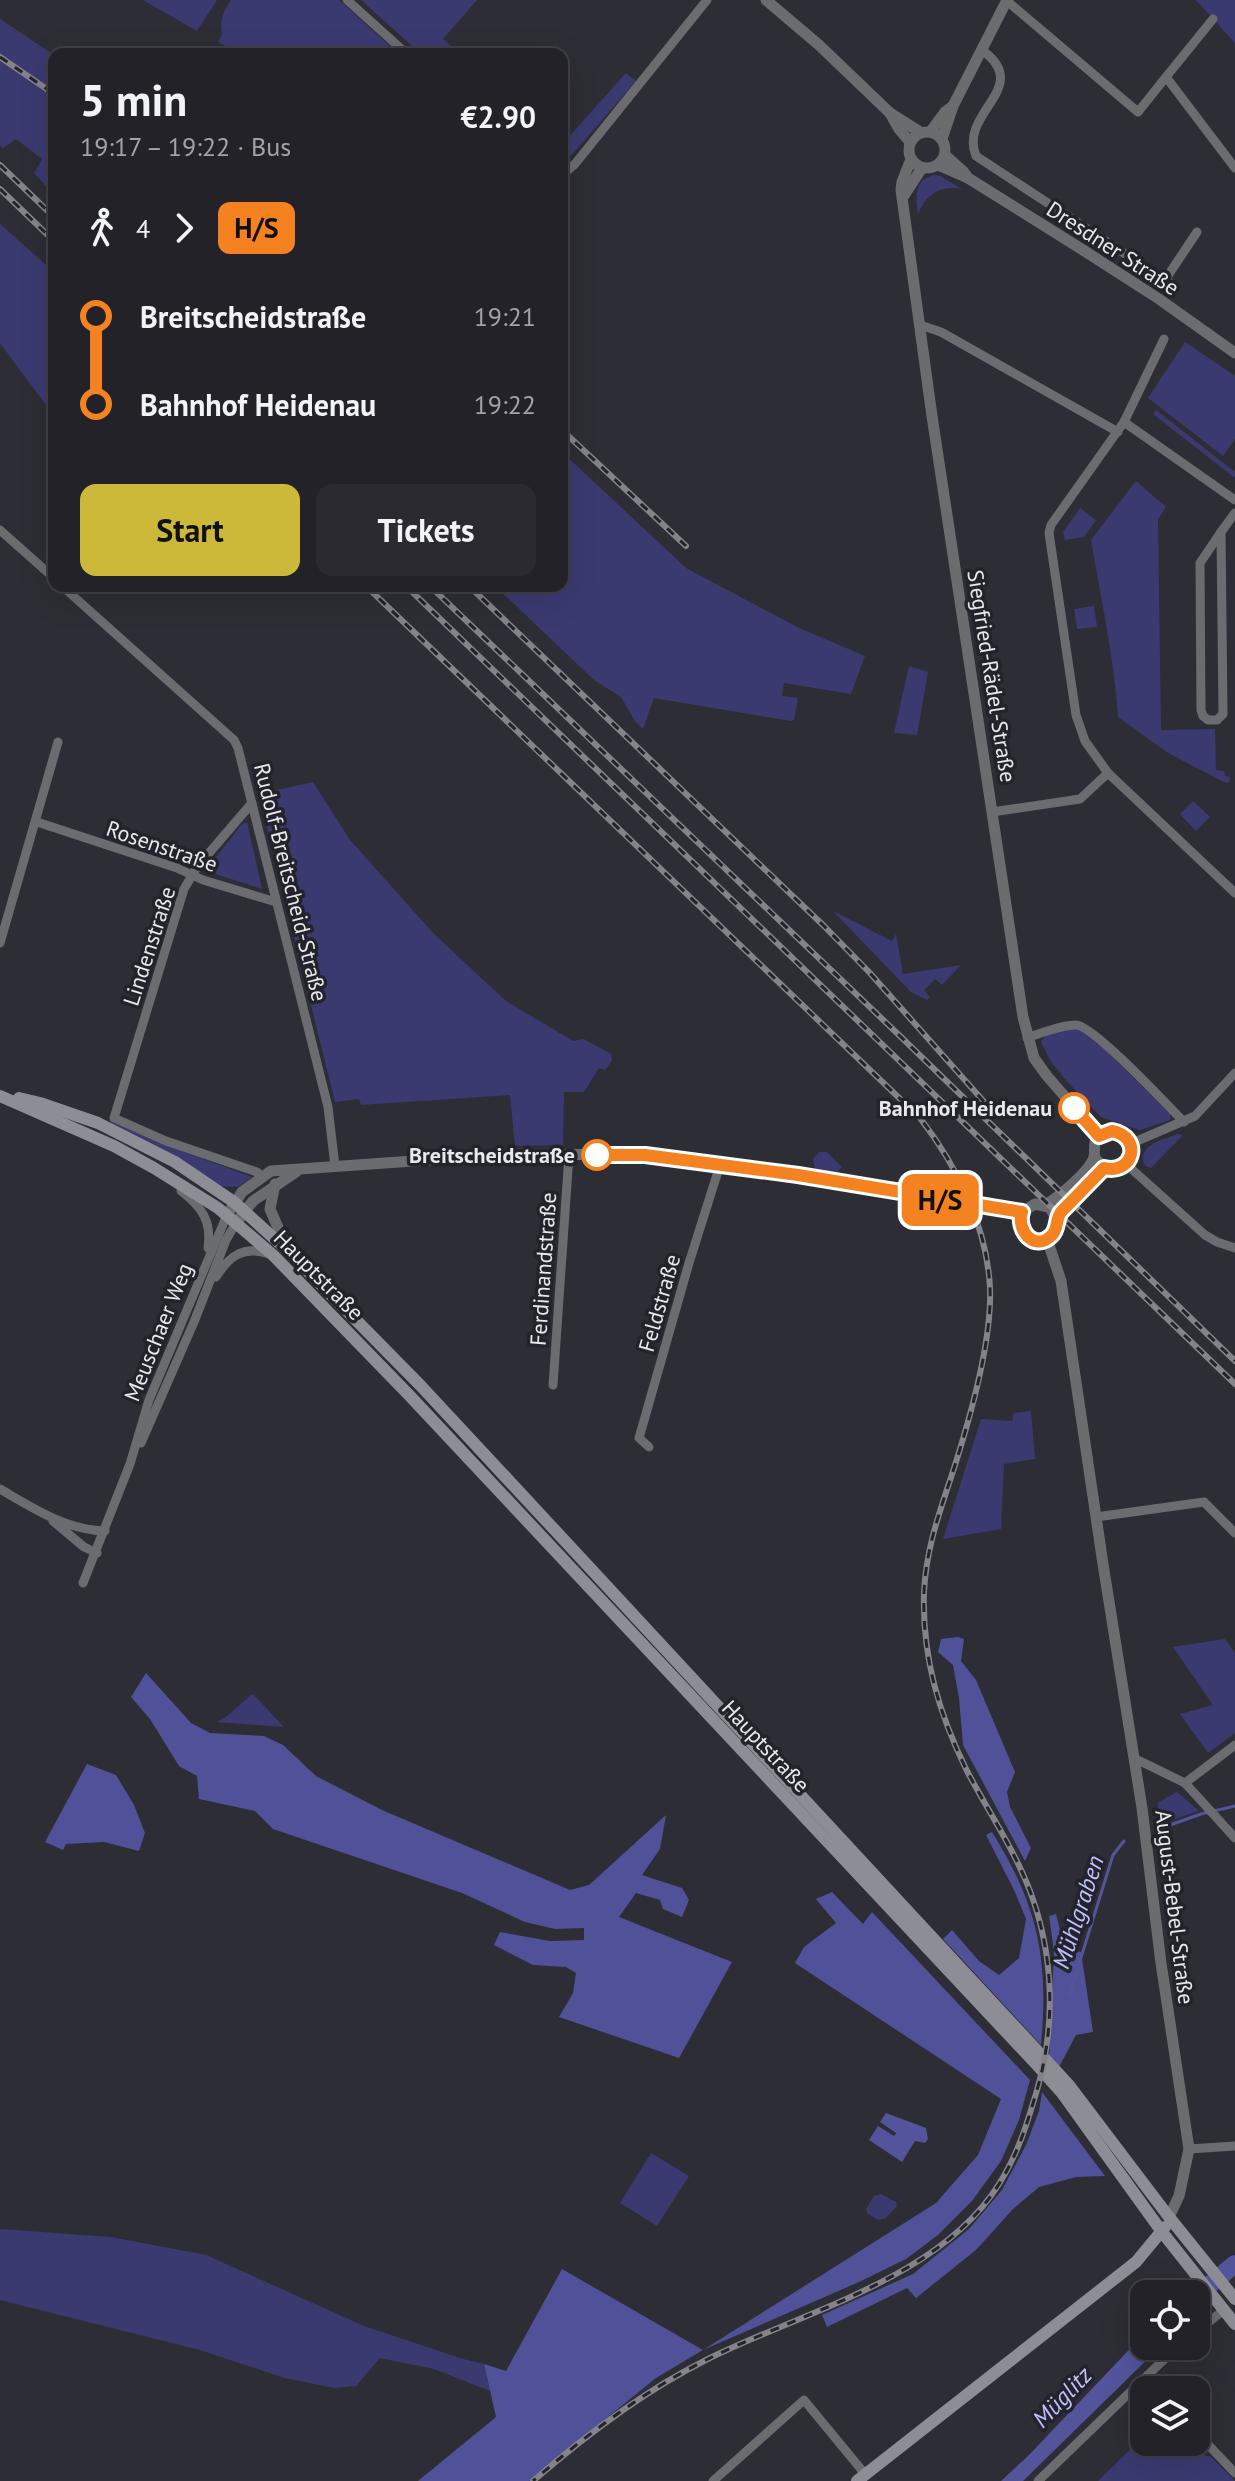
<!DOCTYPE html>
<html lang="en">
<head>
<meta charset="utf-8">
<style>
  body { margin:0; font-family:"PT Sans",sans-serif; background:#2a2a30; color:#f1f3f6; height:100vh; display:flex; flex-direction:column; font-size:30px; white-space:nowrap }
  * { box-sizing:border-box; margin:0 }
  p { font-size:26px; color:#a2a4a8 }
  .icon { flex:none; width:44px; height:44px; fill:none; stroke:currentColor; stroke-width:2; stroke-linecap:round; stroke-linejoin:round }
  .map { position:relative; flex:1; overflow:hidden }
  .sheet { position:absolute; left:48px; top:48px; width:520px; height:544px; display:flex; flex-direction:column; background:#222228; border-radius:16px; box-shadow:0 8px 32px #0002,0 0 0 2px #3f3f45 }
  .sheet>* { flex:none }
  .badge { padding:0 16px; border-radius:12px; font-size:28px; line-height:52px }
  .fabs { position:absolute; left:1130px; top:2280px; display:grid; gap:16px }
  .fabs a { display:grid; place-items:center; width:80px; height:80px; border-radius:16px; background:#222228; box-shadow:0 8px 32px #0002,0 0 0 2px #3f3f45; font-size:40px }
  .map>.badge { position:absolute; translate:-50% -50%; box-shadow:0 0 0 4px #fff }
  .legs { display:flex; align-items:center; gap:12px; height:88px; padding:0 32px; font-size:26px }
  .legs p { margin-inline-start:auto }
  .headline { display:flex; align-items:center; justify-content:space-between; height:136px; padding:0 32px }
  h1 { font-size:44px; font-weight:700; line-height:60px }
  .cta { display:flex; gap:16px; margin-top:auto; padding:16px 32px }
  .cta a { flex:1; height:92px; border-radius:16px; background:#ccb939; color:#111; font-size:32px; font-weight:700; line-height:92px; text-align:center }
  .cta a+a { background:#2a2a30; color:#f1f3f6 }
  ul { padding:0 32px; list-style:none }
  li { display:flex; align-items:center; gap:28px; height:88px; font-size:30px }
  li i { display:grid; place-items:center; width:12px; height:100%; margin:0 10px; background:currentColor }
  li i::after { content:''; width:20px; height:20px; margin:-10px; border:6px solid; border-radius:50%; background:#222228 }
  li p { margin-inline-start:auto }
  li:first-child i { background:linear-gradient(#0000 50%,currentColor 0) }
  li:last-child i { background:linear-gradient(currentColor 50%,#0000 0) }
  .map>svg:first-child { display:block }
  .green { fill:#3a3a71 }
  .forest { fill:#505198 }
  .water { fill:#53549c }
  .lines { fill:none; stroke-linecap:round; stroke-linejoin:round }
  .stream { stroke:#53549c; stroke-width:3 }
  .river { stroke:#53549c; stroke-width:18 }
  .minor { stroke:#6b6c70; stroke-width:9 }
  .tertiary { stroke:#6b6c70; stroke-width:11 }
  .secondary { stroke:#8d8e95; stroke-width:12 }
  .rail-casing { stroke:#838389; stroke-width:6 }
  .rail { stroke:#23242b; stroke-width:3; stroke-dasharray:9; stroke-linecap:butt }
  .line-1-casing { stroke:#fff; stroke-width:18 }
  .line-1 { stroke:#f58220; stroke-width:12 }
  .stop-1-dot { fill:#fff; stroke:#f58220; stroke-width:4 }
  .labels { text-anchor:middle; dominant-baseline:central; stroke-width:7; stroke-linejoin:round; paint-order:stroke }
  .street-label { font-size:22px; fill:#e8e8ed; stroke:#23242b }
  .stop-label { font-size:22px; font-weight:bold; fill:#e8e8ed; stroke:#23242b; text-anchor:end }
  .water-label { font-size:24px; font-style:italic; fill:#bdc1ff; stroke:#23242b }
</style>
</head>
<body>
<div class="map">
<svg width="1235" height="2481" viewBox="0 0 1235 2481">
  <rect width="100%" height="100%" fill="#2d2d35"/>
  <!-- green -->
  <g class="green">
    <polygon points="143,0 217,0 197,31"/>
    <path d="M231 0H339L399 54H239L218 42 222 34C219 23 224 9 231 0Z"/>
    <polygon points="361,0 477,0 443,39 461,54 421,54"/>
    <polygon points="1196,0 1235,0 1235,43"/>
    <polygon points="0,19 54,55 54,195 34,173 42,159 16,139 3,148 0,145"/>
    <polygon points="626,73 636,81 562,166 562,137 566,140"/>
    <path d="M934 175 940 176 962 189C940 185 926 194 918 214 916 197 913 180 934 175Z"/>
    <polygon points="0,224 54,272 54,416 0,343"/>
    <polygon points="1185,342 1235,376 1235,439 1223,456 1148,398"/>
    <polygon points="1156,410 1235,472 1235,478 1153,414"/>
    <polygon points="562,452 686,568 799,628 865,656 851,694 784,683 782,696 798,698 794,720 791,721 654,698 643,729 635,721 621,697 594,680 495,586 562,586"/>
    <path d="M1136 481 1166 507 1158 519 1161 730 1215 729 1216 770 1224 771 1225 776 1230 777 1229 782 1226 783 1168 753 1118 717C1114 657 1101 599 1091 540Z"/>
    <polygon points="1080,508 1096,520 1084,537 1065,540 1063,532"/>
    <polygon points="1094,606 1097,627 1077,629 1074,609"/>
    <polygon points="909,666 928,672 917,735 894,733"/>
    <polygon points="313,782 350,840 434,934 506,1001 573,1041 584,1039 611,1054 612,1061 605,1070 599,1068 584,1092 564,1092 563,1145 515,1146 510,1095 361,1105 359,1099 335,1102 259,794"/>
    <polygon points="1193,801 1210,817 1196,831 1180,814"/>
    <polygon points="247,822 262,889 212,873 211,864 242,824"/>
    <polygon points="833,911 892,941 896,934 903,974 961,965 942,985 935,979 924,990 930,997 927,1000 911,992"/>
    <path d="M1076 1029 1086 1031 1170 1114V1120L1140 1130 1101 1117 1064 1078 1050 1060 1041 1042C1047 1030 1064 1031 1076 1029Z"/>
    <polygon points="112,1122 165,1145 252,1177 238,1187 220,1186 107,1124"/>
    <path d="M1178 1134 1182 1135 1181 1137 1151 1168 1145 1166C1136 1145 1162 1140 1178 1134Z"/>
    <polygon points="819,1152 827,1152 842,1167 836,1174 815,1170 813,1159"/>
    <polygon points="1031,1411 1035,1459 1004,1464 1001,1529 943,1539 981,1419 1012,1421 1014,1413"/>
    <polygon points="1225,1639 1235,1653 1235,1733 1208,1753 1180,1714 1213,1705 1173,1647"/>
    <polygon points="252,1694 253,1694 284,1727 217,1722 226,1717"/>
    <polygon points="1177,1792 1199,1811 1156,1825 1156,1813 1159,1811 1157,1803"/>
    <polygon points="651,2153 689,2176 657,2226 620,2203"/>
    <polygon points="881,2194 896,2202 897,2206 886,2218 878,2220 867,2213 866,2209 874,2196"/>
    <polygon points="0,2229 111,2237 206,2255 364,2326 463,2359 484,2364 490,2391 434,2369 380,2358 356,2386 334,2388 285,2378 200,2350 0,2300"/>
    <polygon points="1144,2436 1144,2442 1172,2442 1177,2448 1211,2457 1235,2481 1098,2481"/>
  </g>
  <!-- forest -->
  <g class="forest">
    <polygon points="958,1637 964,1639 961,1661 976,1680 1015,1772 1007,1792 1010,1807 1031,1848 1025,1861 963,1745 959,1698 953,1665 938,1652 941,1639"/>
    <polygon points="146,1673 191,1723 210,1733 264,1736 283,1745 316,1776 382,1810 570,1890 589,1885 666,1815 660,1849 642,1875 682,1888 689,1900 682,1917 663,1909 660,1900 636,1893 619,1917 732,1962 679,2058 559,2017 573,1993 576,1973 566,1967 533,1965 494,1945 500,1932 550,1941 584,1940 584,1928 555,1929 525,1922 462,1893 273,1829 255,1811 199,1799 197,1776 179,1766 150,1719 131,1697"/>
    <polygon points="87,1764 116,1775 134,1805 145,1833 139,1851 104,1842 66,1844 63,1850 45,1842"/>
    <path d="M992 1832C1038 1906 1049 1959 1041 2045L943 1939 952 1930 979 1961 999 1975 1019 1958 1026 1919 1015 1892 986 1835Z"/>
    <polygon points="832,1892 863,1924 872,1912 1030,2080 1019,2120 1001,2161 972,2201 938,2235 906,2259 859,2282 703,2350 656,2378 529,2481 418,2481 496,2417 484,2364 506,2371 562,2269 703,2350 936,2203 978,2155 1001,2099 795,1963 804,1947 836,1923 816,1899"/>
    <polygon points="1056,1914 1065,1949 1081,1952 1093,2032 1076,2035 1059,2067 1049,2059 1054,1951 1049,1916"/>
    <polygon points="1042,2092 1105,2176 1076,2177 1039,2187 1013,2209 976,2250 916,2298 907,2288 827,2327 822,2315 913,2274 969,2229 1002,2190 1026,2145 1039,2111"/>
  </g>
  <!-- water -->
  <g class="water">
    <polygon points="886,2113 926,2128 928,2139 925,2143 915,2141 902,2162 869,2140 878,2126 894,2136 896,2133 880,2122"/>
    <polygon points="1144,2334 1144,2346 1161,2346 1023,2481 1001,2481 1029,2455"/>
  </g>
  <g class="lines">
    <!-- stream -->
    <g class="stream">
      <polyline points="1156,1830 1201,1814 1235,1806"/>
      <polyline points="1069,1996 1113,1855 1124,1841"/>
    </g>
    <!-- river -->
    <polyline class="river" points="1196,2296 1235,2264"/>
    <!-- minor -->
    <g class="minor">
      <polyline points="347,0 407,54"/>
      <polyline points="1007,1 1138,112 1166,77 1235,168"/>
      <path d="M982 50C1034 88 958 112 976 156L1171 284"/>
      <polyline points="1166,77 1213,19"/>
      <polyline points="562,175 575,164 707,0"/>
      <polyline points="1165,280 1197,232"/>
      <polyline points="920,325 941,332 1118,432"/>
      <polyline points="1164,339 1124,422 1051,525 1049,533 1076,715 1085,741 1108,773 1235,893"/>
      <polyline points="1124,422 1235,500"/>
      <polyline points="0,530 54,578"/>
      <polygon points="1221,532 1223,714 1217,720 1208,720 1203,716 1201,710 1200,563"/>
      <polyline points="1221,532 1235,513"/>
      <polyline points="62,586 234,740 238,748 328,1107 335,1166"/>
      <polyline points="252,803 197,867 184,889 114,1118 166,1141 257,1172 261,1176"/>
      <polyline points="992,812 1080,799 1108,773"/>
      <polyline points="37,822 177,868 203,880 276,902"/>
      <polyline points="0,943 58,742"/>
      <path d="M1027 1038C1041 1033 1061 1025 1076 1025 1093 1025 1168 1106 1184 1122"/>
      <polyline points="1130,1144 1195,1116 1235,1073"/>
      <polyline points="1126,1164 1205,1235 1217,1242 1235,1248"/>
      <path d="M181 1191C202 1207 212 1221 208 1248"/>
      <path d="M216 1277C229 1256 244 1245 269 1254"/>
      <polyline points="553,1385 569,1155"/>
      <polyline points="141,1443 194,1322 226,1240 236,1223"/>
      <polyline points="649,1447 639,1438 689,1263 720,1165"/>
      <path d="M0 1489C33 1508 66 1530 105 1531"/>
      <polyline points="1096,1517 1204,1502 1235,1533"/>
      <polyline points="53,1521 84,1547 97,1553"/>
      <polyline points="83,1583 130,1464 149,1400 227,1215"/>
      <polyline points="1134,1762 1140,1761 1185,1783 1235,1838"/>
      <polyline points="1185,1783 1235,1745"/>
      <polyline points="1189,2149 1235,2146"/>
      <polyline points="1196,2332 1224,2310"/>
      <polyline points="1144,2379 1155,2390"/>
      <polyline points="1196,2432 1235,2473"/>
      <polyline points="713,2481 804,2400 865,2474"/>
      <polyline points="1038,2481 1178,2346"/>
    </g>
    <!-- tertiary -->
    <g class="tertiary">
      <polyline points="766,0 819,45 890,113 920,132"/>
      <polyline points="890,113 899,129 910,142"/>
      <polyline points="931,131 945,112 953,106"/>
      <circle cx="927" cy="150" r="18"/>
      <polyline points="942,139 953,106 1007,0"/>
      <polyline points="945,155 963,171 968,178"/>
      <polyline points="911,159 902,182 901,190 932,416 1023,1017 1034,1058 1047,1076 1099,1136"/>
      <polyline points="938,165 968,178 1083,250 1159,299 1235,353"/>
      <polyline points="903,197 922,168"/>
      <polyline points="275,1184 270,1209 287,1249"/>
      <path d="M1045 1205C1058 1198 1090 1171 1094 1157 1096 1148 1091 1142 1101 1135 1118 1123 1134 1141 1130 1158L1119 1168H1104L1094 1157"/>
      <polyline points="227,1215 242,1192 271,1171 514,1154 645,1155 798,1175 1022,1212"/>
      <path d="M1057 1218 1049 1207 1035 1204 1022 1212 1020 1228 1031 1239C1059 1245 1051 1226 1061 1212L1104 1168"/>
      <polyline points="239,1219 253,1201 296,1172"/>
      <polyline points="1047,1239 1061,1281 1103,1564 1142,1808 1161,1963 1189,2149 1179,2196 1169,2217"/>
    </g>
    <!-- secondary -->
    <g class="secondary">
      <polyline points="0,1096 114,1146 154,1168 218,1208 273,1255 409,1395 1037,2065 1062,2093 1162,2232 1235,2324"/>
      <polyline points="19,1098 40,1103 98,1123 175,1162 234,1202 287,1250 420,1385 552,1527 1069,2085 1169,2217 1235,2299"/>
      <polyline points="857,2481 1136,2262 1165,2227"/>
    </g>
    <defs>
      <g id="rail">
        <polyline points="0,57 54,94"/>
        <polyline points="0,165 54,217"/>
        <polyline points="0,189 54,241"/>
        <polyline points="562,430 686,546"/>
        <path d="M366 586 920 1118C957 1166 987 1226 990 1288 992 1340 972 1411 956 1462 942 1506 926 1545 924 1593 922 1657 939 1714 967 1771 988 1811 1014 1849 1030 1891 1054 1955 1056 2025 1037 2090 1027 2124 1018 2154 999 2184 940 2279 801 2312 706 2360 644 2391 586 2435 533 2481"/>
        <polyline points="406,586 1235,1384"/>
        <polyline points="430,586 900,1036 1235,1361"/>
        <polyline points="469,586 824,926 869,972 986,1104"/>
      </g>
    </defs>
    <!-- rail casing -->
    <use href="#rail" class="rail-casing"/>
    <!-- rail -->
    <use href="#rail" class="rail"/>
  </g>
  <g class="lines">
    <defs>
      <path id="line-1" d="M597 1155H645L798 1175 1022 1212C1016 1230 1034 1252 1051 1236 1059 1229 1055 1220 1061 1212L1104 1168C1134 1175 1143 1137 1112 1131L1099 1136 1074 1108"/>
    </defs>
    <!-- line-1 casing -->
    <use href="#line-1" class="line-1-casing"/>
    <!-- line-1 -->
    <use href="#line-1" class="line-1"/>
  </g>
  <!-- markers -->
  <g class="stop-1-dot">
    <circle cx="1074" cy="1108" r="14"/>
    <circle cx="597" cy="1155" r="14"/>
  </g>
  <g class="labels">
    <!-- street labels -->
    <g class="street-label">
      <text transform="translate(1113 248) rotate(33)">Dresdner Straße</text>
      <text transform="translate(992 676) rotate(81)">Siegfried-Rädel-Straße</text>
      <text transform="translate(162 846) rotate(19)">Rosenstraße</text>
      <text transform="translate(291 882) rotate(76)">Rudolf-Breitscheid-Straße</text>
      <text transform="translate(149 946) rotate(-72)">Lindenstraße</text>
      <text transform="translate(543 1269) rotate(-86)">Ferdinandstraße</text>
      <text transform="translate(319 1275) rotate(45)">Hauptstraße</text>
      <text transform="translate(659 1303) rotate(-74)">Feldstraße</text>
      <text transform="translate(158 1332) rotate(-68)">Meuschaer Weg</text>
      <text transform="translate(766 1746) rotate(47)">Hauptstraße</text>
      <text transform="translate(1175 1907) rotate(83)">August-Bebel-Straße</text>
    </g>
    <!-- stop labels -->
    <g class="stop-label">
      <text x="1052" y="1108">Bahnhof Heidenau</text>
      <text x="575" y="1155">Breitscheidstraße</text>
    </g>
    <!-- water labels -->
    <g class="water-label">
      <text transform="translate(1078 1912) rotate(-72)">Mühlgraben</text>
      <text transform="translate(1062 2397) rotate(-46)">Müglitz</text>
    </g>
  </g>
</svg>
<div class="fabs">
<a><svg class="icon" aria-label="locate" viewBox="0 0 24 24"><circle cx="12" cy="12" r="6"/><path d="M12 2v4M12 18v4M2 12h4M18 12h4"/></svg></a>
<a><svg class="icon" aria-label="layers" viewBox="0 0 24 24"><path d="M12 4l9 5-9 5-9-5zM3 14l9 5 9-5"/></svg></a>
</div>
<b class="badge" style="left:940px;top:1200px;background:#f58220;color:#111">H/S</b>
<section class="sheet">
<div class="headline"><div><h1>5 min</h1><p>19:17 – 19:22 · Bus</p></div><b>€2.90</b></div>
<div class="legs"><svg class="icon" aria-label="walk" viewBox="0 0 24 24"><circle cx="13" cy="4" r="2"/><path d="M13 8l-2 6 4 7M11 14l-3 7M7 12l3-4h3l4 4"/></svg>4<svg class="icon" aria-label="forward" viewBox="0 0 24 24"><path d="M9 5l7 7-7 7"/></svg><b class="badge" style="background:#f58220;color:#111">H/S</b></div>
<ul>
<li><i style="color:#f58220"></i><b>Breitscheidstraße</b><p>19:21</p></li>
<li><i style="color:#f58220"></i><b>Bahnhof Heidenau</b><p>19:22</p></li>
</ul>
<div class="cta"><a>Start</a><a>Tickets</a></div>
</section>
</div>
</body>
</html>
